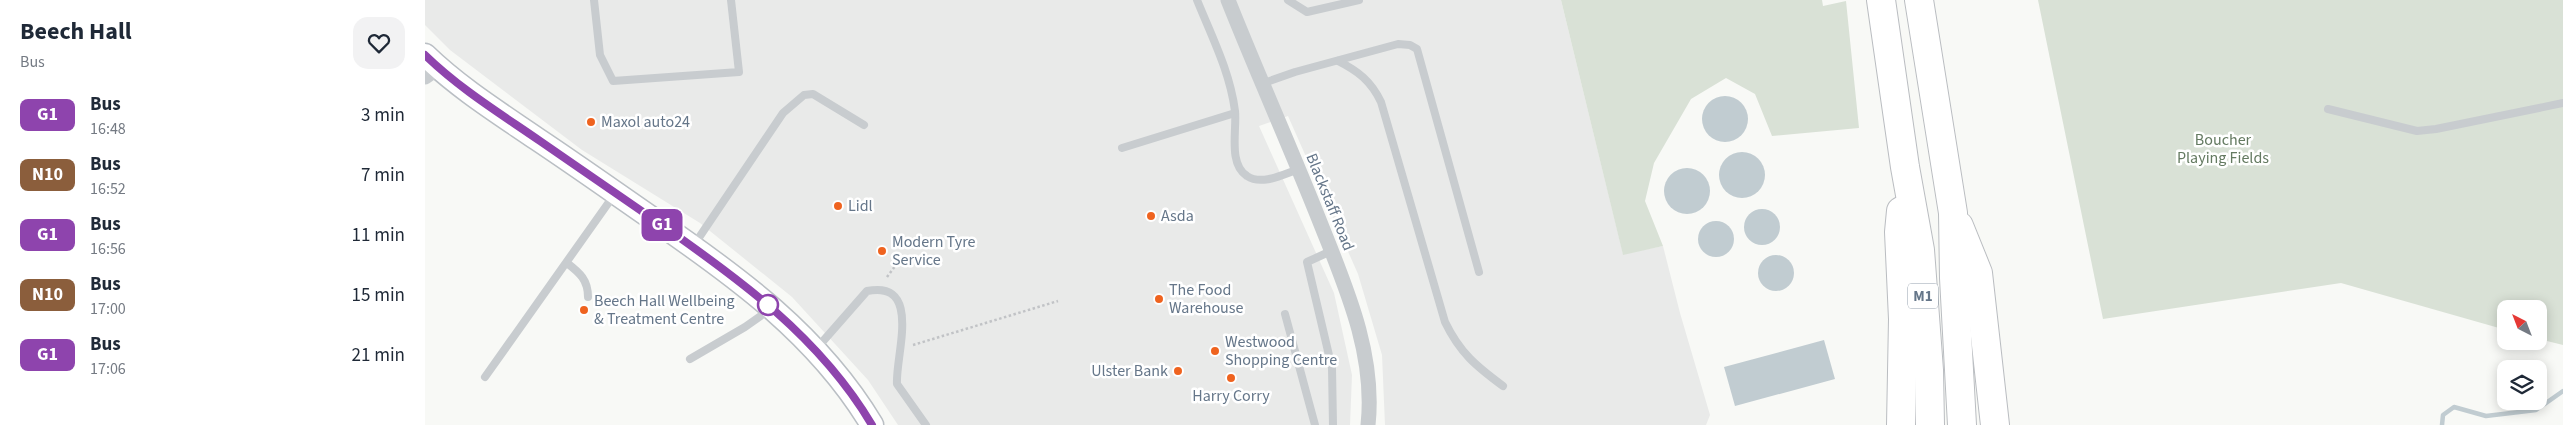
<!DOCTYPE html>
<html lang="en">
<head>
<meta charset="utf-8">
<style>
  body { margin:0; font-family:"Source Sans 3",sans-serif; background:#f2f2f3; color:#1f2937; height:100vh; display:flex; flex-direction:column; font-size:19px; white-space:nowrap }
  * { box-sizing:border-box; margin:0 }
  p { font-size:16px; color:#747a83 }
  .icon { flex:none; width:28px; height:28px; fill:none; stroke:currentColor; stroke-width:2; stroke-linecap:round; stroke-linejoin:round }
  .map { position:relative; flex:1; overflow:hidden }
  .side { display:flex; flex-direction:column; background:#fff; width:425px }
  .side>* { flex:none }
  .badge { padding:0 10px; border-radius:8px; font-size:18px; line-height:32px }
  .needle { width:32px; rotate:318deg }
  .tools { position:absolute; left:2072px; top:300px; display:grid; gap:10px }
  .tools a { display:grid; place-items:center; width:50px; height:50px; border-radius:10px; background:#fff; box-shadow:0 2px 12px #0003; font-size:25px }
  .map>.badge { position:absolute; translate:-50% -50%; box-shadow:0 0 0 2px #fff }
  .round { display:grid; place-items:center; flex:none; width:52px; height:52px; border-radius:15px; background:#f2f2f3 }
  .summary { display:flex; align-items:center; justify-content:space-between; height:85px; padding:0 20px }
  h1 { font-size:24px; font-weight:700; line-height:38px }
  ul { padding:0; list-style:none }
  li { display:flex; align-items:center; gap:15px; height:60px; padding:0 20px }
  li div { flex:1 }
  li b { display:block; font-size:19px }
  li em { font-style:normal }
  li .badge { min-width:55px; font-weight:700; text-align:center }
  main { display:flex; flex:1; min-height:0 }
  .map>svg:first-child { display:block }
  .built { fill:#e9eae9 }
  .green { fill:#d9e1d6 }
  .water { fill:#c1ccd1 }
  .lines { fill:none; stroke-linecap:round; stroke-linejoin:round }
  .stream { stroke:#c1ccd1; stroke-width:4.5 }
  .secondary-casing { stroke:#babfc4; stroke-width:25 }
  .motorway-casing { stroke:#babdc1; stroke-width:30 }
  .path { stroke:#c1c3c6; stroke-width:2.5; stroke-dasharray:2.5 2.5; stroke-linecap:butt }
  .service { stroke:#c8cccf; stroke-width:8 }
  .minor { stroke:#c8cccf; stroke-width:15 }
  .secondary { stroke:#fff; stroke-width:22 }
  .motorway { stroke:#fff; stroke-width:28 }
  .line-casing { stroke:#fff; stroke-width:11 }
  .line { stroke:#8e44ad; stroke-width:8 }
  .poi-dot { fill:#ef631f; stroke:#fff; stroke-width:2 }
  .stop-dot { fill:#fff; stroke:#8e44ad; stroke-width:2.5 }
  .labels { text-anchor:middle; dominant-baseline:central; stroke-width:5; stroke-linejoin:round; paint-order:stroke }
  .shield { fill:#fff; stroke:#939fac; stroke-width:1 }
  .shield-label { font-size:15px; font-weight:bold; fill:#657689 }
  .poi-label { font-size:16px; fill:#657689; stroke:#fff; text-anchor:start }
  .park-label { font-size:16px; fill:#647a61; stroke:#fff }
  .street-label { font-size:16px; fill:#657689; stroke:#fff }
</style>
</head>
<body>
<main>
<section class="side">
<div class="summary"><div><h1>Beech Hall</h1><p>Bus</p></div><a class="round"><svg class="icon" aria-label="heart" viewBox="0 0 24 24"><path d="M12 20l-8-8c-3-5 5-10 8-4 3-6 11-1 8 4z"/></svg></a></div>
<ul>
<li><span class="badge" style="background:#8e44ad;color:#fff">G1</span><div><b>Bus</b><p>16:48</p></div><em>3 min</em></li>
<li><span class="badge" style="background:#8b5e3c;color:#fff">N10</span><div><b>Bus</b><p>16:52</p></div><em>7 min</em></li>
<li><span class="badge" style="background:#8e44ad;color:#fff">G1</span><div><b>Bus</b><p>16:56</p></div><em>11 min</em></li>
<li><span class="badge" style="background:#8b5e3c;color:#fff">N10</span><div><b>Bus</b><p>17:00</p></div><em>15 min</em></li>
<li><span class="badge" style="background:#8e44ad;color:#fff">G1</span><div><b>Bus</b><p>17:06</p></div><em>21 min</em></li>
</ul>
</section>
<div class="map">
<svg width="2138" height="425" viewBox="0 0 2138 425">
  <rect width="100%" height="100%" fill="#f8f9f6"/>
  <!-- built -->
  <polygon class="built" points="0,0 1136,0 1198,254 1238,246 1255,313 1285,415 1281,425 960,425 957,355 933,274 863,116 834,126 909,293 927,375 925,425 473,425 443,380 367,297 275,223 157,150 25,50 0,25"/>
  <!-- green -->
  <g class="green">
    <polygon points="1136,0 1397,0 1398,6 1421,1 1434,128 1347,136 1330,94 1301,78 1266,99 1229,163 1220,201 1238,246 1198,255"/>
    <polygon points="1613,0 2138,0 2138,345 2114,339 2114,309 2081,309 2081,330 1916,283 1678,319"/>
  </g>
  <!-- water -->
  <g class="water">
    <circle cx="1300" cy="119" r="23"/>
    <circle cx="1317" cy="175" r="23"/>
    <circle cx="1262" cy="191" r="23"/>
    <circle cx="1337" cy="227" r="18"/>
    <circle cx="1291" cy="239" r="18"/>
    <circle cx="1351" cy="273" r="18"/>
    <polygon points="1399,340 1410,379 1310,406 1299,367"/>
  </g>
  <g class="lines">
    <!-- stream -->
    <polyline class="stream" points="2017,425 2018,415 2029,407 2061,416 2111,410 2138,391"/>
    <defs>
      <path id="secondary" d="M0 55C34 88 74 113 112 139 151 165 189 192 228 219 311 276 394 336 447 425"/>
      <g id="motorway">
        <polyline points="1456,0 1480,167 1495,250 1504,370 1505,425"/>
        <polyline points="1494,0 1528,213 1529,278 1537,425"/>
        <polyline points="1476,211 1474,232 1478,319 1476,425"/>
        <polyline points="1534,226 1553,273 1570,425"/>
      </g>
    </defs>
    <!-- secondary casing -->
    <use href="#secondary" class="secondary-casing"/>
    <!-- motorway casing -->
    <use href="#motorway" class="motorway-casing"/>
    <!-- path -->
    <g class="path">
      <polyline points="462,277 476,258"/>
      <polyline points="488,345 633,301"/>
    </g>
    <!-- service -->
    <g class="service">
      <polyline points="169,0 175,55 188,81 314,72 306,0"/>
      <path d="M772 0C787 37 805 72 810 111 812 130 803 164 822 176 837 186 859 174 874 169"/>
      <polyline points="863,0 882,12 934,0"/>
      <path d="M913 61C933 71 946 81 956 102L1020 322C1035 353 1051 366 1078 386"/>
      <polyline points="836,84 870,72 973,44 985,45 992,49 1054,272"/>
      <polyline points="1903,109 1992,131 2011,129 2138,103"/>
      <polyline points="697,148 810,113"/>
      <polyline points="269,245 358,113 379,95 388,94 439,125"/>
      <polyline points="906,251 882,262 907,368 908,425"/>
      <path d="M142 263C155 273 163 280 163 297"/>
      <polyline points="860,314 890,425"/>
      <path d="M392 348 442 291C498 280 470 356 472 384L501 425"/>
      <polyline points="265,359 320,327 344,310"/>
      <polyline points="60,377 189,195"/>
    </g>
    <!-- minor -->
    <g class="minor">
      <path d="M803 0C832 73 864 144 893 217 919 283 951 352 943 425"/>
      <polyline points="0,77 13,68"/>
    </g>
    <!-- secondary -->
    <use href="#secondary" class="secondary"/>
    <!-- motorway -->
    <use href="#motorway" class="motorway"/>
  </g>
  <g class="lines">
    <defs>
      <path id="line" d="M0 55C35 89 76 114 115 141 154 168 192 194 231 221 313 278 395 337 447 425"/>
    </defs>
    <!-- line casing -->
    <use href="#line" class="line-casing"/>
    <!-- line -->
    <use href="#line" class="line"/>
  </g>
  <!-- markers -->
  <g class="poi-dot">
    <circle cx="166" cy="122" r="5"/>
    <circle cx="413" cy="206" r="5"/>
    <circle cx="726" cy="216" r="5"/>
    <circle cx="457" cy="251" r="5"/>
    <circle cx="734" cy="299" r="5"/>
    <circle cx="159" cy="310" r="5"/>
    <circle cx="790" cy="351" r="5"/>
    <circle cx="753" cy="371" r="5"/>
    <circle cx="806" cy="378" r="5"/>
  </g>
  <circle class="stop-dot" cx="343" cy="305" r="10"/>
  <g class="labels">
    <!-- shield labels -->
    <rect class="shield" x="1483" y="283.5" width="30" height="25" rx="4"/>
    <g class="shield-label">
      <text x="1498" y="296">M1</text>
    </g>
    <!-- poi labels -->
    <g class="poi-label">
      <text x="176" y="122">Maxol auto24</text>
      <text x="423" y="206">Lidl</text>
      <text x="736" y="216">Asda</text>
      <text x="467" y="242">Modern Tyre<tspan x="467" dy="18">Service</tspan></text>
      <text x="744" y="290">The Food<tspan x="744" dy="18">Warehouse</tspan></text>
      <text x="169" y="301">Beech Hall Wellbeing<tspan x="169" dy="18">&amp; Treatment Centre</tspan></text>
      <text x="800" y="342">Westwood<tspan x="800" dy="18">Shopping Centre</tspan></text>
      <text x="743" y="371" text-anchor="end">Ulster Bank</text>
      <text x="806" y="396" text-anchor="middle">Harry Corry</text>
    </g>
    <!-- park labels -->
    <g class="park-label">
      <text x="1798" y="140">Boucher<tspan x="1798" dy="18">Playing Fields</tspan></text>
    </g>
    <!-- street labels -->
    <g class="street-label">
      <text transform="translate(905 202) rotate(68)">Blackstaff Road</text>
    </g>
  </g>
</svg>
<div class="tools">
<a><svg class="needle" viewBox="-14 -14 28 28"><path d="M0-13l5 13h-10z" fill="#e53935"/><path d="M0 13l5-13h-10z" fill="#747a83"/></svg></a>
<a><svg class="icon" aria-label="layers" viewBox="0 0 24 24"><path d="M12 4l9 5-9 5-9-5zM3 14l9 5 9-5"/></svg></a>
</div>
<b class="badge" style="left:237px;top:225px;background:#8e44ad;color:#fff">G1</b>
</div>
</main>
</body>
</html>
